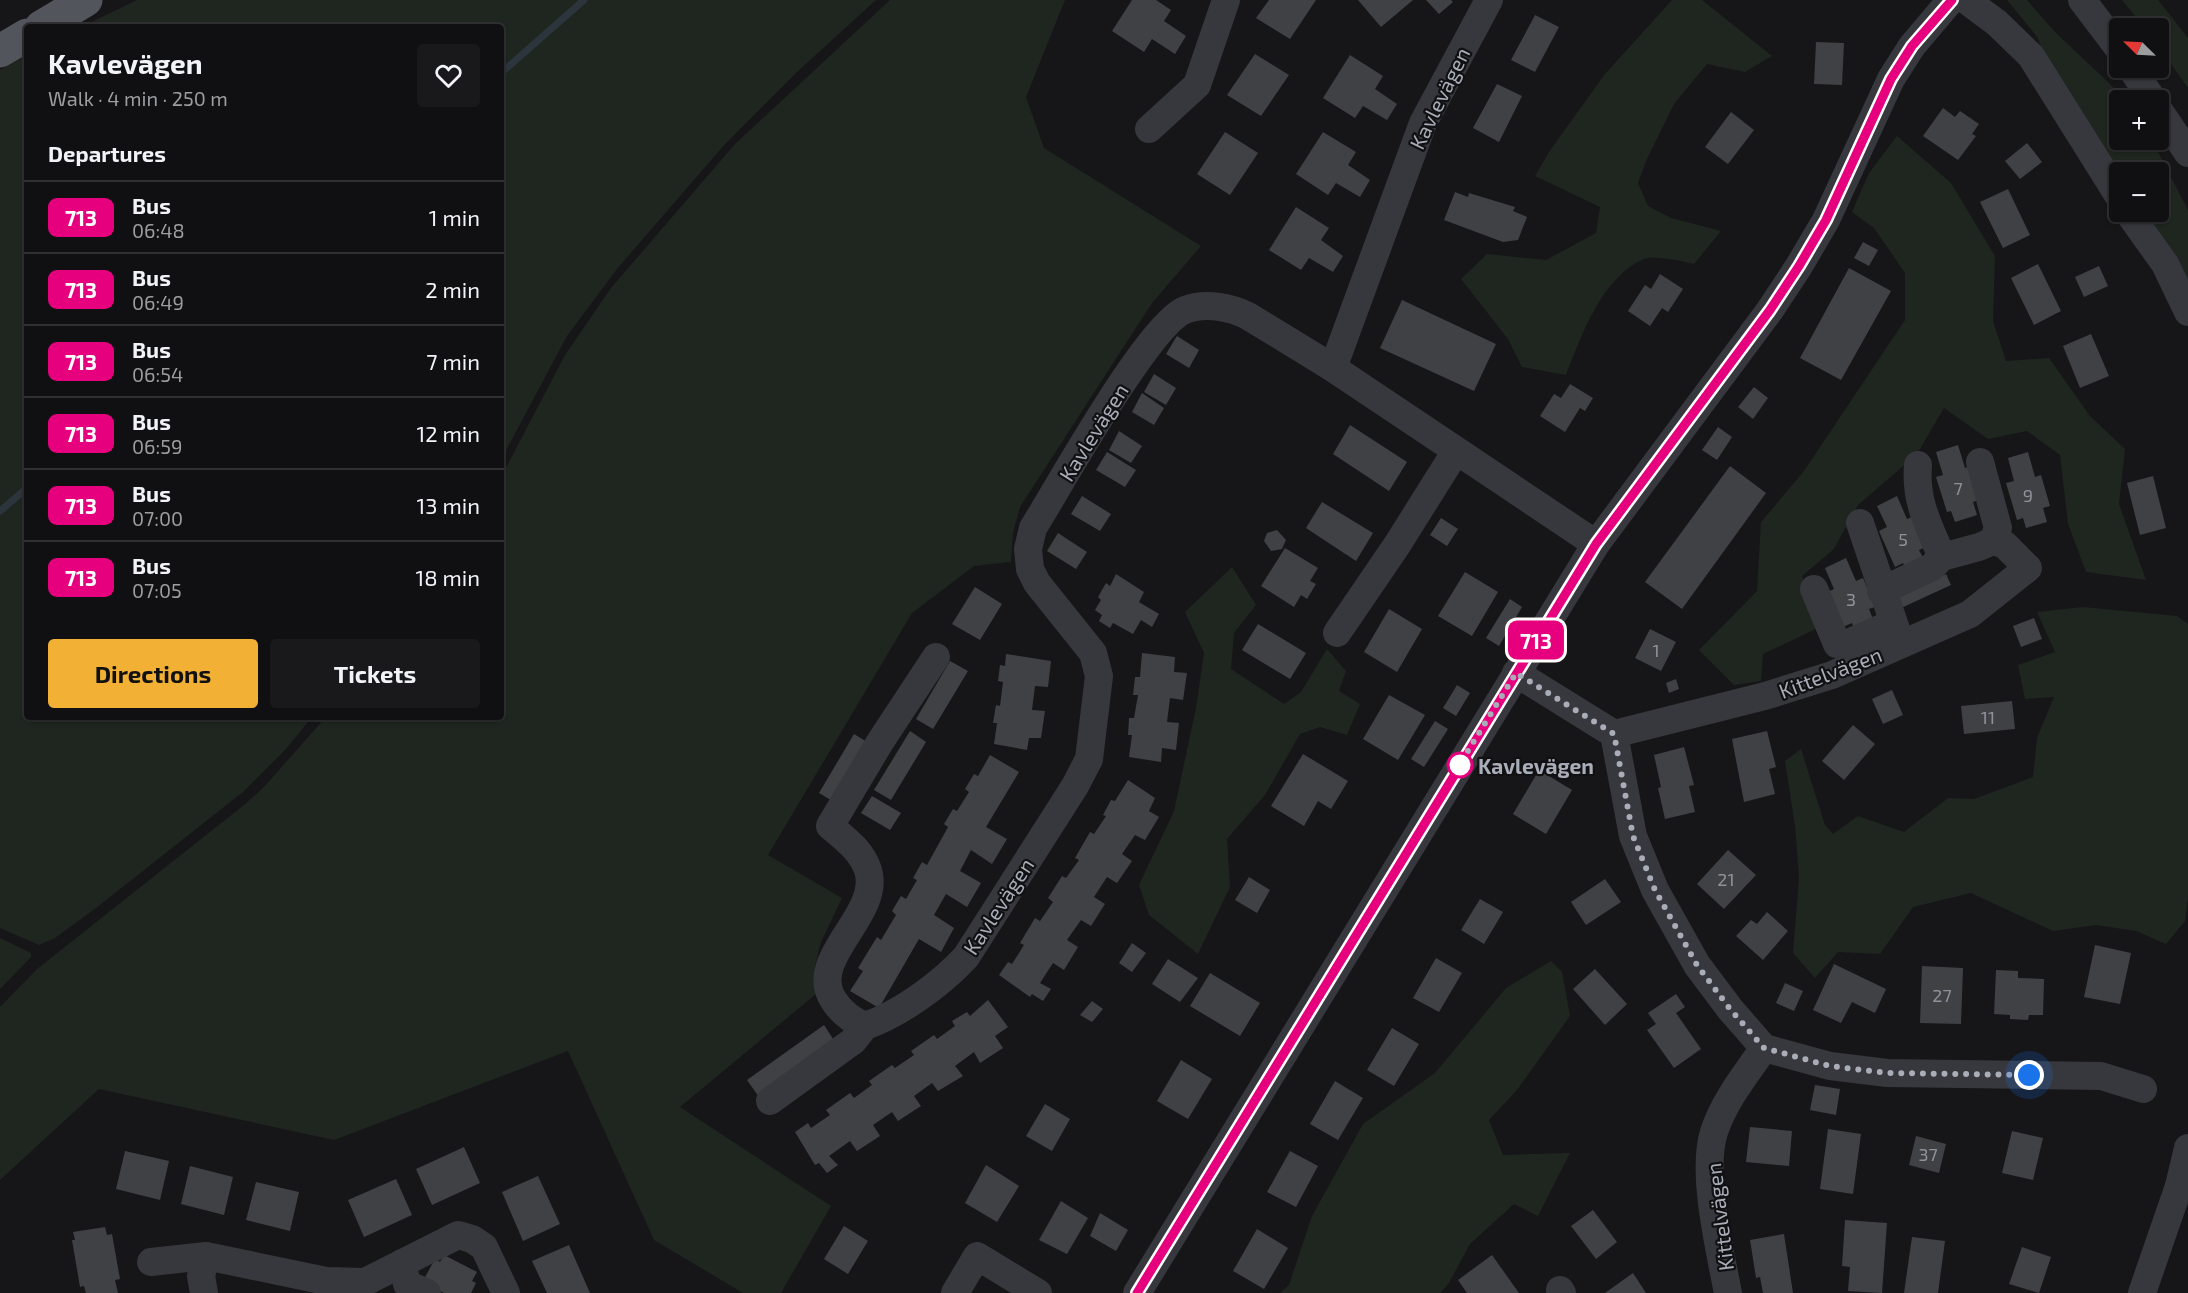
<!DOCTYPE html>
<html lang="en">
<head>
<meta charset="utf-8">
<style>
  body { margin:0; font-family:"Exo 2",sans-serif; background:#19191b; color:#f1f3f6; height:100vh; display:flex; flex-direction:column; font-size:22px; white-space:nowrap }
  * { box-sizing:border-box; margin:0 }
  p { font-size:20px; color:#9c9d9f }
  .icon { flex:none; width:33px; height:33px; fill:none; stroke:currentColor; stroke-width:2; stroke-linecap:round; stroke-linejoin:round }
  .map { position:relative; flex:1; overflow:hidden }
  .drawer { position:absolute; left:24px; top:24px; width:480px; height:696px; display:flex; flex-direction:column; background:#101012; border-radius:6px; box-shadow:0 2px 4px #0004,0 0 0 2px #303032 }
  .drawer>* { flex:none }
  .badge { padding:0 12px; border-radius:9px; font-size:21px; line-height:39px }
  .needle { width:39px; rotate:294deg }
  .controls { position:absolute; left:2109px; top:18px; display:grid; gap:12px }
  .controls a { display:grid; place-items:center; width:60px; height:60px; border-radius:6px; background:#101012; box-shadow:0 2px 4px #0004,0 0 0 2px #303032; font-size:30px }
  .you { position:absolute; width:30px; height:30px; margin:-15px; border:4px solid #fff; border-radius:50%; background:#1a73e8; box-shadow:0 0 0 9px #1a73e833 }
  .map>.badge { position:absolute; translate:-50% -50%; box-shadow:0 0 0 3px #fff }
  h2 { padding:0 24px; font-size:22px; line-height:54px }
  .round { display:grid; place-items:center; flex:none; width:63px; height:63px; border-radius:6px; background:#19191b }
  .summary { display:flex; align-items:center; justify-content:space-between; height:102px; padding:0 24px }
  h1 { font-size:28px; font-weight:700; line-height:45px }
  .primary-button { display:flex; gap:12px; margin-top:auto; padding:12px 24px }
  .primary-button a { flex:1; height:69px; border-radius:6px; background:#f2b134; color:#111; font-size:24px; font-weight:700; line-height:69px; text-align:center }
  .primary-button a+a { background:#19191b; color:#f1f3f6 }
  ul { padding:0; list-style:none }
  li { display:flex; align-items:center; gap:18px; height:72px; padding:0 24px; border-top:2px solid #303032 }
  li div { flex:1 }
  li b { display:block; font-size:22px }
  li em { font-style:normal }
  li .badge { min-width:66px; font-weight:700; text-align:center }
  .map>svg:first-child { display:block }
  .green { fill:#1e261f }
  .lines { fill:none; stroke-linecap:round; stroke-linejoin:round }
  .stream { stroke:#2c353c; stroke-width:7 }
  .building { fill:#404145 }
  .minor { stroke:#37383d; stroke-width:28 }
  .major { stroke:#53555c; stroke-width:33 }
  .line-casing { stroke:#fff; stroke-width:14 }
  .line { stroke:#e6007e; stroke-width:9 }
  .walk { stroke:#a8adb8; stroke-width:6; stroke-dasharray:0 10.8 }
  .stop-dot { fill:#fff; stroke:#e6007e; stroke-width:3 }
  .labels { text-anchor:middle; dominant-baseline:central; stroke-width:4.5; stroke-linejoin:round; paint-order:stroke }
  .number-label { font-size:18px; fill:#8e929b }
  .street-label { font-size:21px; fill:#a8adb8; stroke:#111113 }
  .stop-label { font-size:21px; font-weight:bold; fill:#a8adb8; stroke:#111113; text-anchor:start }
</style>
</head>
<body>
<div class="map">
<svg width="2188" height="1293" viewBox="0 0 2188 1293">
  <rect width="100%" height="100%" fill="#161618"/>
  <!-- green -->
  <g class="green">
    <polygon points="137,0 876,0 797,72 725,144 617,269 567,336 501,460 501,27 81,27"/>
    <polygon points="890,0 1065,0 1026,97 1044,148 1201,246 1152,303 1020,507 1013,533 1011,562 974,566 912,613 768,855 842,898 821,942 815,966 816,994 680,1107 831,1206 781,1293 743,1293 654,1240 568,1051 334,1140 99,1089 0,1180 0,1007 37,969 244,805 263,788 326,717 501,717 501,477 565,355 611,288 735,144"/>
    <path d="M1672 0H1702L1772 56 1745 72 1707 64 1674 104 1646 161 1638 183 1648 206 1671 218 1721 231 1694 264C1683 261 1654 255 1644 259 1602 277 1581 336 1566 375L1522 367 1508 339 1461 279 1487 254 1546 260 1596 233 1600 207 1535 176 1551 149 1605 74Z"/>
    <polygon points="2007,0 2027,0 2056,33 2109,83 2124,100 2120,100 2120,140 2152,140 2188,210 2188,295 2142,212 2158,212 2158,172 2120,172 2044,57 2038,38"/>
    <polygon points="2122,0 2158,0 2188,38 2188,88 2159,47 2158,28 2145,28"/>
    <polygon points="27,55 27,717 312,717 286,749 243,792 96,908 55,938 39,945 0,928 0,70"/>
    <polygon points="1897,136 1951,183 1995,256 1993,321 2006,361 2049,358 2090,416 2125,449 2119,504 2146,580 2086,572 2068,524 2060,455 2027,431 1988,439 1944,408 1917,454 1858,505 1834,549 1802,576 1820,627 1763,654 1761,681 1734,685 1699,650 1757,591 1761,522 1804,471 1905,320 1905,273 1874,228 1852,212 1869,173"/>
    <polygon points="1232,567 1256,605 1234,633 1231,669 1284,704 1301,692 1327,649 1346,671 1339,691 1360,704 1347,735 1320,727 1300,734 1265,795 1227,839 1230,887 1198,954 1149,915 1139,885 1174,811 1196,708 1204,653 1185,612"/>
    <polygon points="2083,607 2177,616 2188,624 2188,898 2185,921 2166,944 2136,931 2096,925 2053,931 1971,893 1913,907 1880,954 1838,952 1815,978 1793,953 1799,878 1795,826 1785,761 1801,749 1825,825 1833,834 1858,816 1904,832 1948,798 1974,799 2033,777 2037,738 2054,697 2025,699 2018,665 2055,652 2037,612"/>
    <polygon points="0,938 31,953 31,957 0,989"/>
    <polygon points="1551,961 1562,972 1570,1016 1517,1090 1489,1120 1503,1155 1570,1153 1538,1216 1514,1204 1470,1244 1449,1283 1440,1293 1280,1293 1289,1285 1312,1216 1363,1124 1435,1073 1506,988"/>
  </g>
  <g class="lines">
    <!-- stream -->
    <g class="stream">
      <polyline points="501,73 584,0"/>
      <polyline points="0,511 27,488"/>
    </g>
  </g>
  <!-- building -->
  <g class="building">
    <polygon points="1132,0 1156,0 1171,10 1164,21 1186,36 1175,54 1152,39 1144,52 1112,31"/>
    <polygon points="1269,0 1316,0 1290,39 1256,18"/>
    <polygon points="1358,0 1413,0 1381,27"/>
    <polygon points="1426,0 1451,0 1453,2 1439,14"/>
    <polygon points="1535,15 1559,27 1535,72 1511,60"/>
    <polygon points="1816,42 1844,43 1842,85 1814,84"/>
    <polygon points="1255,54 1289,75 1261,116 1227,95"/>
    <polygon points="1350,55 1383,76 1375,89 1397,104 1387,120 1363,106 1355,118 1323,98"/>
    <polygon points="1497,84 1522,96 1499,142 1473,128"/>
    <polygon points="1943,108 1955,117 1960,111 1979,124 1972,134 1976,136 1958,160 1923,136"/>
    <polygon points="1731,112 1754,130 1728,164 1705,147"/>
    <polygon points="1225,132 1258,153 1230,195 1197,174"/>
    <polygon points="1323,132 1356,152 1348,165 1370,180 1360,197 1336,183 1328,195 1296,174"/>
    <polygon points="2027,143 2042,162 2020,179 2005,161"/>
    <polygon points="2008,189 2030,235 2003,248 1980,202"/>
    <polygon points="1455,192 1468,197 1469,193 1515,207 1513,211 1527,217 1518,240 1503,242 1444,220"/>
    <polygon points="1296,207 1329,228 1321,240 1343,256 1333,272 1309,258 1301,270 1269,250"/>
    <polygon points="1863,242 1878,250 1869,266 1854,258"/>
    <polygon points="2038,264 2061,311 2034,325 2011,278"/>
    <polygon points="2099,266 2108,286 2084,297 2075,277"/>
    <polygon points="1849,268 1891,291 1841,380 1800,358"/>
    <polygon points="1660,274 1683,289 1668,312 1662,308 1650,326 1628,311 1645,285 1651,289"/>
    <polygon points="1402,300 1496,344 1474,391 1380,348"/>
    <polygon points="2091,334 2109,376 2080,388 2063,346"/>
    <polygon points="1177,336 1199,350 1189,368 1166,354"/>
    <polygon points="1154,374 1176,388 1166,405 1144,392"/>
    <polygon points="1570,384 1593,398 1585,411 1580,408 1565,432 1540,416 1554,394 1561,398"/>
    <polygon points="1754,387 1768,398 1753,419 1738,407"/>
    <polygon points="1142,393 1164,408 1154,425 1132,412"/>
    <polygon points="1350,425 1407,462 1389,491 1333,454"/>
    <polygon points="1718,427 1732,437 1717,460 1702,450"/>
    <polygon points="1119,431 1142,446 1131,463 1109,450"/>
    <polygon points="1958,445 1965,468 1970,466 1981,499 1973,502 1977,515 1955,522 1951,511 1947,512 1936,477 1943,475 1936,452"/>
    <polygon points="1107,452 1136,470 1125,487 1096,470"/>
    <polygon points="2028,452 2035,477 2041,475 2050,506 2043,508 2047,522 2026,528 2023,518 2017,520 2006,483 2014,481 2008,458"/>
    <polygon points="1730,466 1766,493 1682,609 1645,582"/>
    <polygon points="2153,476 2166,528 2140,535 2127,483"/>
    <polygon points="1082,496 1111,514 1100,531 1071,514"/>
    <polygon points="1897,496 1907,519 1914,516 1928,546 1919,550 1926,564 1907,572 1903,563 1895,567 1879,531 1887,527 1877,506"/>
    <polygon points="1322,502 1373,533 1356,561 1306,528"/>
    <polygon points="1441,518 1458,529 1447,546 1430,535"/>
    <polygon points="1277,530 1286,540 1282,549 1271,551 1264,541 1267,533"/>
    <polygon points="1058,533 1087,552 1076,569 1047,551"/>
    <polygon points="1285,548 1318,568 1310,581 1316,584 1307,599 1301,595 1294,607 1261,586"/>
    <polygon points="1846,558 1856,581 1863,578 1875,607 1869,609 1875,624 1856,633 1852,623 1843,627 1828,592 1834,589 1825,568"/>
    <polygon points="1465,572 1498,592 1472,636 1438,616"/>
    <polygon points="1116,574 1144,592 1139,602 1159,614 1152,627 1141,620 1133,634 1113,623 1110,628 1099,621 1102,615 1095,610 1101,600 1098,597 1106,583 1110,586"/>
    <polygon points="1946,574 1951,585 1899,609 1892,593 1912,591"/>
    <polygon points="975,587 1002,604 980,640 952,624"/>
    <polygon points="1510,599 1522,607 1499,646 1486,638"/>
    <polygon points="1389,609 1422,629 1397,672 1364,652"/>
    <polygon points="2034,618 2042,639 2021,647 2013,626"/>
    <polygon points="1258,624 1306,653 1290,679 1242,650"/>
    <polygon points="1650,629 1676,642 1661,671 1635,658"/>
    <polygon points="1142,653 1175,657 1174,672 1187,673 1183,700 1170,698 1167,722 1179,723 1176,750 1162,748 1161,762 1129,757 1132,735 1128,735 1129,718 1134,718 1138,695 1133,695 1135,677 1140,677"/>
    <polygon points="1006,654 1051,661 1048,687 1035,686 1032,710 1045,711 1041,738 1029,738 1027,750 994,744 997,723 993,723 996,705 1000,706 1003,682 998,681 1000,665 1005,666"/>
    <polygon points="950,661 968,671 933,729 916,719"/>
    <polygon points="1676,679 1679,689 1669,693 1666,683"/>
    <polygon points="1457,685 1470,693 1456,716 1443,708"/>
    <polygon points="1892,690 1903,715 1883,724 1872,699"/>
    <polygon points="1389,695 1425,715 1398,760 1363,739"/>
    <polygon points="2012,701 2015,729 1964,734 1961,706"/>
    <polygon points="1435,721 1448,729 1424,767 1411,759"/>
    <polygon points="1853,725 1875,744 1844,780 1822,761"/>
    <polygon points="910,731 926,742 891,800 874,790"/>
    <polygon points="1767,731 1776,767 1769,769 1775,794 1744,802 1732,739"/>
    <polygon points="854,734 872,745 836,803 819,793"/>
    <polygon points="1684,747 1694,785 1689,786 1695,812 1665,819 1658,788 1661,787 1654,755"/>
    <polygon points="1303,754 1348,781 1331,809 1318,801 1304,826 1271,806"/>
    <polygon points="990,755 1019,772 986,827 1007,839 992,864 971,850 960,871 981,883 967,907 946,894 934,915 954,928 941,952 919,939 879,1008 850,991 863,971 858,968 877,937 881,940 896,915 892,911 901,896 906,899 917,880 913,878 922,862 927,865 948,827 944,824 953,809 957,811 969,792 965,789 974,774 978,776"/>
    <polygon points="1539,770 1572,790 1546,834 1513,814"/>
    <polygon points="1128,780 1155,798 1149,811 1159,817 1145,840 1135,835 1122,854 1132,861 1117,883 1107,877 1094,897 1105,904 1091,926 1081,920 1067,940 1078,947 1064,970 1053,963 1040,983 1051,989 1043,1001 1032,994 1030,997 999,975 1008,962 1012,964 1024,945 1020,943 1035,918 1040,921 1053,902 1048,898 1062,876 1066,878 1079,860 1075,858 1090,832 1094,834 1106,816 1103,815 1111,800 1115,801"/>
    <polygon points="872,796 901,813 890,830 861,813"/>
    <polygon points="1728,850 1756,875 1724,909 1697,884"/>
    <polygon points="1249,877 1270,890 1257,913 1235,900"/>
    <polygon points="1605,879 1621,902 1586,925 1571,902"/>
    <polygon points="1480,899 1503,912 1484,944 1461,930"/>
    <polygon points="1767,912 1788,931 1763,960 1736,936 1751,920 1757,924"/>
    <polygon points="1132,943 1146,953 1132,972 1119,963"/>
    <polygon points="2095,945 2131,953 2120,1004 2084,997"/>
    <polygon points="1436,958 1462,973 1439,1012 1413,998"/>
    <polygon points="1168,959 1198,978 1180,1002 1152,984"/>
    <polygon points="1834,964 1886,989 1875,1013 1852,1002 1841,1023 1813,1010"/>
    <polygon points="1922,966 1963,968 1961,1024 1920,1023"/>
    <polygon points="1595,969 1627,1004 1605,1025 1573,989"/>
    <polygon points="1996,970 2018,971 2018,978 2044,979 2043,1015 2029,1015 2028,1020 2010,1019 2010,1015 1994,1014"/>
    <polygon points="1210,973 1260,1003 1240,1036 1190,1006"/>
    <polygon points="1785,983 1803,991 1794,1011 1776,1003"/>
    <polygon points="1676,994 1685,1007 1676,1013 1701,1049 1674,1068 1647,1030 1656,1024 1648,1013"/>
    <polygon points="988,1000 1008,1027 995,1036 1003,1048 980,1063 974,1052 955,1066 963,1076 938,1091 932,1083 914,1096 921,1106 898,1121 892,1112 873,1125 880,1136 857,1151 850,1141 829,1156 838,1165 827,1173 819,1163 815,1165 795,1132 808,1123 811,1128 830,1115 826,1110 850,1093 854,1098 872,1085 869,1081 892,1065 895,1068 914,1055 911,1051 934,1035 937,1039 955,1026 952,1021 967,1012 970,1016"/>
    <polygon points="1092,1001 1103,1009 1092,1022 1080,1015"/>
    <polygon points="824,1025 835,1042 759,1097 747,1080"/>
    <polygon points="1392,1028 1419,1044 1394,1086 1367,1070"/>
    <polygon points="1181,1060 1212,1079 1188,1119 1157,1101"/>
    <polygon points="1335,1081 1363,1098 1338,1140 1310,1124"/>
    <polygon points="1815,1085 1840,1089 1836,1115 1810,1110"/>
    <polygon points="1045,1104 1070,1119 1052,1151 1026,1136"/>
    <polygon points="1750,1127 1792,1131 1789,1166 1746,1162"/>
    <polygon points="1828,1129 1861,1134 1853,1194 1820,1189"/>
    <polygon points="2012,1131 2043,1138 2033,1180 2002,1173"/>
    <polygon points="1916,1136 1946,1144 1939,1173 1909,1165"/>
    <polygon points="464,1147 480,1183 432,1205 416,1169"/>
    <polygon points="125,1151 169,1161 160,1200 116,1189"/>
    <polygon points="1290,1151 1318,1166 1296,1207 1267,1192"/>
    <polygon points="986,1165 1019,1186 997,1222 965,1203"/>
    <polygon points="190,1166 233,1177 224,1215 181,1204"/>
    <polygon points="538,1176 560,1224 523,1241 502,1192"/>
    <polygon points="396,1179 412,1215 364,1237 348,1200"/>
    <polygon points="256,1182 299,1192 290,1231 246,1220"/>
    <polygon points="1061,1201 1088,1218 1067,1254 1039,1240"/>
    <polygon points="1593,1210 1617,1242 1596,1259 1571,1226"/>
    <polygon points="1100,1213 1128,1230 1116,1251 1090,1236"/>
    <polygon points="1845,1220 1887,1223 1882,1293 1848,1291 1850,1267 1842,1266"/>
    <polygon points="844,1226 868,1241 848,1274 824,1259"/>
    <polygon points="105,1227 107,1235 112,1234 120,1279 115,1280 118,1293 86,1293 84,1286 80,1287 72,1240 75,1240 73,1232"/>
    <polygon points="1257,1229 1288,1248 1264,1289 1233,1271"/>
    <polygon points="1784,1234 1793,1293 1763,1293 1760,1277 1756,1278 1750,1240"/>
    <polygon points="1912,1237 1945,1241 1938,1293 1904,1293"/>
    <polygon points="569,1245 590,1293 547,1293 532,1261"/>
    <polygon points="2022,1247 2051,1257 2039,1293 2009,1284"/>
    <polygon points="444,1255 477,1272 472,1281 476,1283 471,1293 444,1293 429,1285 424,1279 435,1259 440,1262"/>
    <polygon points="1492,1255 1519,1293 1467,1293 1458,1280"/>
    <polygon points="1633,1273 1646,1293 1605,1293"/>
  </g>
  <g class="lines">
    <!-- minor -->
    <g class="minor">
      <polyline points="1966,0 1997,23 2031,56 2120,198"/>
      <polyline points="2082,0 2120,50"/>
      <polyline points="2131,68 2153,100"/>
      <polyline points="2158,109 2188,153"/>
      <polyline points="1149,129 1197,85 1226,0"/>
      <polyline points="2128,212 2165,264 2188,312"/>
      <polyline points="1333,368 1423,123 1489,0"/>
      <polyline points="1980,462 1998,528 1993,541"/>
      <path d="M1918 465C1915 501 1928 524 1942 557"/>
      <polyline points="1860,523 1901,644"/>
      <polyline points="1814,589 1837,644 1846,644 1893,623"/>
      <polyline points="1337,633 1397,545 1456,451"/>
      <path d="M936 657 880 742 830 826C845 839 861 850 868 870 882 916 805 958 834 1001 842 1013 851 1020 865 1026 900 1014 941 984 966 957L1075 786 1089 759 1099 676 1093 653 1037 583 1030 569 1028 549 1033 528C1058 488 1149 324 1185 310 1205 302 1230 307 1248 316L1333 368 1596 544"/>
      <polyline points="1516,673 1614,734 1633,836 1655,890 1697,965 1730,1009 1764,1048 1830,1066 1887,1073 2101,1076 2143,1089"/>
      <polyline points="1614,734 1765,696 1832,675 1970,614 2028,568 2005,545 1993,541 1979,547 1942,557 1932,567 1881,591"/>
      <polyline points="770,1101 853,1041 865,1026"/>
      <polyline points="151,1262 206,1256 326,1281 365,1282 458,1235 472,1239 484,1247 506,1293"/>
      <polyline points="402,1263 407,1284 427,1293"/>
      <polyline points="1560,1290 1562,1293"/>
      <polyline points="204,1293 201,1276 206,1256"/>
      <polyline points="955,1293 977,1256 1038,1293"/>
      <polyline points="1137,1293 1596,544 1770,310 1799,266 1826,220 1891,79 1912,46 1951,0"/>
      <path d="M1728 1293C1720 1251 1701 1172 1714 1132 1724 1101 1746 1074 1764 1048"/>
      <polyline points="2142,1293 2179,1186 2188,1148"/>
    </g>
    <!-- major -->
    <g class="major">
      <polyline points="41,27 86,0"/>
      <polyline points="0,51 27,35"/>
    </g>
  </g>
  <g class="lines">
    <defs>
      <polyline id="line" points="1137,1293 1596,544 1770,310 1799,266 1826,220 1891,79 1912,46 1952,0"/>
    </defs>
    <!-- line casing -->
    <use href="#line" class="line-casing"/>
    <!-- line -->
    <use href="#line" class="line"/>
    <!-- walk -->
    <polyline class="walk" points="1460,765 1458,767 1516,673 1614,734 1633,836 1655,890 1697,965 1730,1009 1764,1048 1830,1066 1887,1073 2029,1075"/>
  </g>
  <!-- markers -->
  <circle class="stop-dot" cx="1460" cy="765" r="12"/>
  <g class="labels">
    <!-- number labels -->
    <g class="number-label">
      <text x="1958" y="488">7</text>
      <text x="2028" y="495">9</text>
      <text x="1903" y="539">5</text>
      <text x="1851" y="599">3</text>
      <text x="1656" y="650">1</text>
      <text x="1988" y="717">11</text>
      <text x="1726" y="879">21</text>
      <text x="1942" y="995">27</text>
      <text x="1928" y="1154">37</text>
    </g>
    <!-- street labels -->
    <g class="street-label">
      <text transform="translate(1439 98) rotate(-64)">Kavlevägen</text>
      <text transform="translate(1093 432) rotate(-58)">Kavlevägen</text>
      <text transform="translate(1830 672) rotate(-21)">Kittelvägen</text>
      <text transform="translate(998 906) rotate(-57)">Kavlevägen</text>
      <text transform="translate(1719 1217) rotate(-97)">Kittelvägen</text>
    </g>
    <!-- stop labels -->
    <g class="stop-label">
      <text x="1478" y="765">Kavlevägen</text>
    </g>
  </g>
</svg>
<div class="controls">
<a><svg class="needle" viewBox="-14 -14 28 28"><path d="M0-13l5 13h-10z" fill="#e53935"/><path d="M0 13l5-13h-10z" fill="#9c9d9f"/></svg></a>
<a>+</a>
<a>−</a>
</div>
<div class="you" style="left:2029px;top:1075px"></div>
<b class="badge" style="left:1536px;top:640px;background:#e6007e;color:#fff">713</b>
<section class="drawer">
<div class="summary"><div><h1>Kavlevägen</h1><p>Walk · 4 min · 250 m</p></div><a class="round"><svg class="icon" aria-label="heart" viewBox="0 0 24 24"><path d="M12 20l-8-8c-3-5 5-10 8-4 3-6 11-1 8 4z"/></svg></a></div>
<h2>Departures</h2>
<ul>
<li><span class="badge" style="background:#e6007e;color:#fff">713</span><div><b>Bus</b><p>06:48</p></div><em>1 min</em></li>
<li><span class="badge" style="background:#e6007e;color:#fff">713</span><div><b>Bus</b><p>06:49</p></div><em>2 min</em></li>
<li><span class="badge" style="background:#e6007e;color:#fff">713</span><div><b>Bus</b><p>06:54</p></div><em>7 min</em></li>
<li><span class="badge" style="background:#e6007e;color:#fff">713</span><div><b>Bus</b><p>06:59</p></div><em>12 min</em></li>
<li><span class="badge" style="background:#e6007e;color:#fff">713</span><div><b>Bus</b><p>07:00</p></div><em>13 min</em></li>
<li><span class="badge" style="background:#e6007e;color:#fff">713</span><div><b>Bus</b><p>07:05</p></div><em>18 min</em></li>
</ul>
<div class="primary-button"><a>Directions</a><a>Tickets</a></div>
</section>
</div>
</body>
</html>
